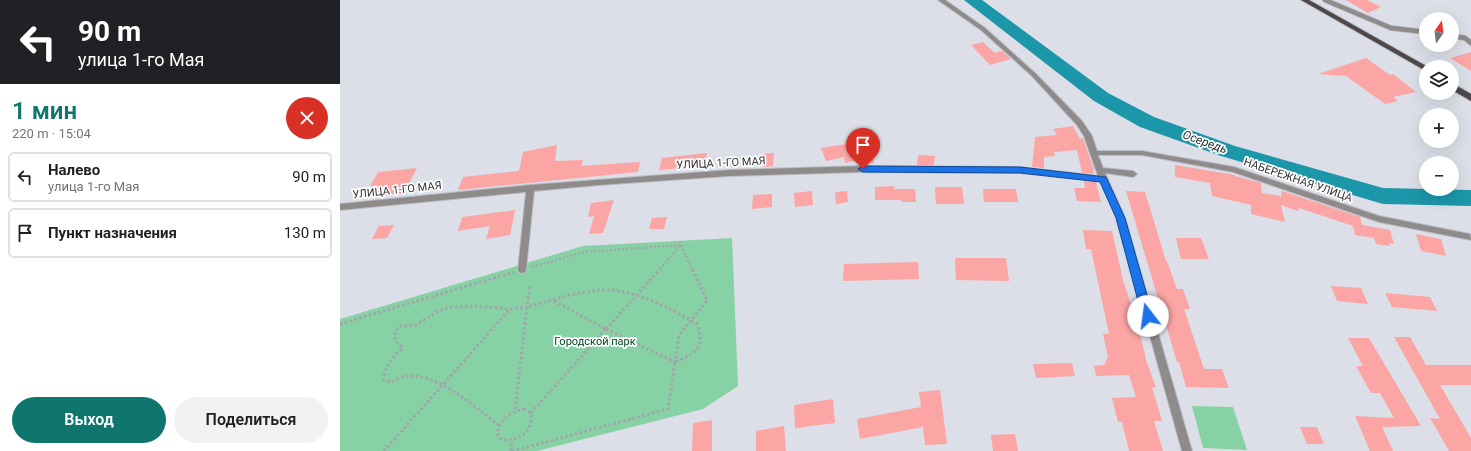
<!DOCTYPE html>
<html lang="ru">
<head>
<meta charset="utf-8">
<style>
  body { margin:0; font-family:Roboto,sans-serif; background:#f2f2f2; color:#202124; height:100vh; display:flex; flex-direction:column; font-size:15px; white-space:nowrap }
  * { box-sizing:border-box; margin:0 }
  p { font-size:13px; color:#757577 }
  .icon { flex:none; width:22px; height:22px; fill:none; stroke:currentColor; stroke-width:2; stroke-linecap:round; stroke-linejoin:round }
  .map { position:relative; flex:1; overflow:hidden }
  .panel { display:flex; flex-direction:column; background:#fff; width:340px }
  .panel>* { flex:none }
  .top-card { background:#202124; color:#fff; overflow:hidden }
  .needle { width:26px; rotate:14deg }
  .fabs { position:absolute; left:1079px; top:12px; display:grid; gap:8px }
  .fabs a { display:grid; place-items:center; width:40px; height:40px; border-radius:50%; background:#fff; box-shadow:0 4px 16px #0002; font-size:20px }
  .pin { position:absolute; display:grid; place-items:center; width:34px; height:34px; color:#fff; margin:-41px -17px; border-radius:50% 50% 50% 0; rotate:-45deg; box-shadow:0 0 4px #0007 }
  .pin .icon { rotate:45deg }
  .me { position:absolute; width:44px; margin:-22px; rotate:345deg; stroke-linejoin:round; filter:drop-shadow(0 0 3px #0008) }
  .turn { display:flex; align-items:center; gap:14px; height:84px; padding:0 12px; font-size:18px }
  .turn .icon { width:52px; height:52px; stroke-width:2.5 }
  .turn b { display:block; font-size:28px; line-height:34px }
  .round { display:grid; place-items:center; flex:none; width:42px; height:42px; border-radius:21px; background:#f2f2f2 }
  .headline { display:flex; align-items:center; justify-content:space-between; height:68px; padding:0 12px }
  h1 { font-size:24px; font-weight:600; line-height:30px; color:#0f766e }
  .button { display:flex; gap:8px; margin-top:auto; padding:8px 12px }
  .button a { flex:1; height:46px; border-radius:24px; background:#0f766e; color:#fff; font-size:16px; font-weight:600; line-height:46px; text-align:center }
  .button a+a { background:#f2f2f2; color:#202124 }
  ul { padding:0; list-style:none }
  li { display:flex; align-items:center; gap:12px; height:50px; margin:0 8px 6px; padding:0 4px; border:2px solid #e0e0e0; border-radius:6px }
  li div { flex:1 }
  li b { display:block; font-size:15px }
  li em { font-style:normal }
  main { display:flex; flex:1; min-height:0 }
  .map>svg:first-child { display:block }
  .green { fill:#87d2a4 }
  .lines { fill:none; stroke-linecap:round; stroke-linejoin:round }
  .river { fill:#1c96a9; fill-rule:evenodd }
  .building { fill:#fba5a4 }
  .service-casing { stroke:#babdc5; stroke-width:6 }
  .minor-casing { stroke:#babdc5; stroke-width:2 }
  .primary-casing { stroke:#babdc5; stroke-width:2 }
  .path-far1 { stroke:#a2a4ac; stroke-width:2.5; stroke-dasharray:2 2; stroke-linecap:butt }
  .path { stroke:#a2a4ac; stroke-width:3; stroke-dasharray:2.5 2.5; stroke-linecap:butt }
  .service { stroke:#908b8b; stroke-width:4.5 }
  .minor { fill:#908b8b; fill-rule:evenodd }
  .primary { fill:#4f4748; fill-rule:evenodd }
  .route { fill:#1a73e8; stroke:#114b97 }
  .labels { text-anchor:middle; dominant-baseline:central; stroke-width:3.5; stroke-linejoin:round; paint-order:stroke }
  .street-label { font-size:11px; fill:#333438; stroke:#fff }
  .park-label { font-size:11px; fill:#044326; stroke:#fff }
  .water-label { font-size:12px; font-style:italic; fill:#1b2f33; stroke:#fff }
</style>
</head>
<body>
<main>
<section class="panel">
<div class="top-card">
<div class="turn"><svg class="icon" aria-label="left" viewBox="0 0 24 24"><path d="M17 20v-9H6M10 6l-5 5 5 5"/></svg><div><b>90 m</b>улица 1-го Мая</div></div>
</div>
<div class="headline"><div><h1>1 мин</h1><p>220 m · 15:04</p></div><a class="round" style="background:#d93025;color:#fff"><svg class="icon" aria-label="close" viewBox="0 0 24 24"><path d="M6 6l12 12M18 6L6 18"/></svg></a></div>
<ul>
<li><svg class="icon" aria-label="left" viewBox="0 0 24 24"><path d="M17 20v-9H6M10 6l-5 5 5 5"/></svg><div><b>Налево</b><p>улица 1-го Мая</p></div><em>90 m</em></li>
<li><svg class="icon" aria-label="arrive" viewBox="0 0 24 24"><path d="M6 21V4h12l-3 4 3 4H6"/></svg><div><b>Пункт назначения</b></div><em>130 m</em></li>
</ul>
<div class="button"><a>Выход</a><a>Поделиться</a></div>
</section>
<div class="map">
<svg width="1131" height="451" viewBox="0 0 1131 451">
  <rect width="100%" height="100%" fill="#dcdfe8"/>
  <path class="green" d="M392,238L398,386L363,409L197,451H0V319L243,246Z
    M852,406L893,407L907,450L863,448Z"/>
  <g class="lines">
    <path class="river" d="M624,0H642L768,93L814,117L895,146L1043,188L1131,190V206L1043,204L881,156L800,127L754,101Z"/>
  </g>
  <path class="building" d="M1006,0H1027L1041,7L1028,13Z
    M643,42L655,53L662,51L671,59L650,65L631,45Z
    M1131,52V71L1110,58Z
    M1026,58L1050,75L1053,74L1076,92L1053,97L1058,101L1045,104L1006,76L978,74Z
    M733,126L740,139L743,138L754,170H753L754,174L742,173L737,150L714,152L715,156L704,157V168L692,167L695,137L717,135L713,129Z
    M519,142L520,147L531,146L534,163L524,164V159L505,163L504,157L486,161L481,148Z
    M217,145L215,161L243,160L241,166L300,162L298,172L118,190L123,177L179,171L183,152Z
    M367,153L365,166L319,170L322,158Z
    M434,153L433,166L423,167V154Z
    M578,155L595,156L594,165H577Z
    M835,165L895,175V176L921,183L922,193L940,196V199L942,191L1020,217L1022,225L1050,230L1054,244L1049,243L1050,246L1036,244L1034,238L1015,235L1013,226L959,208L958,211L941,205L945,222L911,214V205L872,196L870,183L835,177Z
    M77,168L64,193L31,196L37,185L30,186L38,172Z
    M744,181L756,182L761,202L737,201L734,188H745Z
    M554,186V189H575L576,202H561V200H535V187Z
    M595,187H622L624,204H596Z
    M643,189H676L678,202H644Z
    M472,191L473,205L455,207L454,193Z
    M507,191L508,202L496,204L495,192Z
    M786,191L805,192L826,261H827L837,289H843L850,309H844L864,369H882L889,388L846,387L839,362H837Z
    M432,194V207L412,209L413,195Z
    M274,200L263,233L249,234L254,216L248,217L251,203Z
    M175,210L170,235L146,239L150,226L118,231L122,217Z
    M327,217L324,229H309L312,218Z
    M54,225L47,238L32,239L39,226Z
    M743,230L772,231L783,280L798,326L807,363L816,387H812L822,421H814L823,451H789L782,422H778L772,398L796,397L789,375L756,376L754,366L764,365L768,357L763,334H769L751,249H746Z
    M1076,234L1101,239L1106,256L1081,251Z
    M836,238H861L869,259H841Z
    M615,258H666L669,281L616,280Z
    M578,262L579,279L503,281L504,264Z
    M991,286L1021,288L1028,304L997,301Z
    M1045,293L1090,297L1097,311L1052,307Z
    M1054,337H1070L1086,365H1131V385H1100L1131,438V451H1109L1090,418L1100,419Z
    M1008,338H1029L1081,426L1042,427L1053,451H1030L1015,416L1054,418L1040,393H1031L1016,366H1023Z
    M732,363L735,376L696,378L693,364Z
    M600,390L607,444L585,445L583,427L520,439L517,419L581,407L579,392Z
    M493,399L495,423L455,428L454,405Z
    M372,420V451H352L353,423Z
    M444,426L446,451H416V431Z
    M960,427H977L984,444H967Z
    M675,434L678,451H653L651,435Z"/>
  <g class="lines">
    <g class="service-casing">
      <path id="service" d="M985,0L1051,28L1086,32
        M1112,36L1125,38L1131,43"/>
    </g>
    <g class="minor-casing">
      <path id="minor" d="M598,0H605L645,28L696,74L742,121L752,136L757,151H802L894,167L1039,216L1130,234L1131,240L1039,222L893,172L802,155H758L763,168L793,171L797,174L793,177L765,173L785,218L852,451H842L777,218L760,181L680,173L523,172L389,176L259,185L194,191L186,270L185,272L182,273L179,272L178,270L186,192L0,210V204L190,185L389,170L523,166L680,167L758,176L744,136L737,125L692,76L641,30Z"/>
    </g>
    <g class="primary-casing">
      <path id="primary" d="M961,0H969L1088,67H1086V71Z
        M1112,83L1131,94V101L1112,90Z"/>
    </g>
    <path class="path-far1" d="M192,267L243,252L341,245
      M320,269L341,245L352,269"/>
    <path class="path" d="M214,301L266,329
      M0,324L174,272
      M266,329L335,362L339,335L367,301L352,268
      M266,329L321,268
      M184,409L191,413C193,432 180,441 162,440L157,434C161,419 169,412 184,409Z
      M191,413L266,329
      M159,425C134,407 84,359 52,382L44,380C44,366 53,358 62,348L61,345L56,342C53,335 55,331 60,326L76,325L100,310L112,307L137,306L170,309
      M44,451L170,309L187,307L190,284
      M171,451L172,441
      M172,451L328,409L335,362C356,354 365,347 357,324C329,308 293,288 259,290C235,292 210,301 187,307L175,410"/>
    <use href="#service" class="service"/>
    <use href="#minor" class="minor"/>
    <use href="#primary" class="primary"/>
  </g>
  <path class="route" d="M523,166L680,167L766,177L785,218L813,316L811,320L808,321L802,316L776,218L760,182L680,173L523,172L518,169Z"/>
  <g class="labels">
    <g class="street-label">
      <text transform="translate(381 163) rotate(-3)">УЛИЦА 1-ГО МАЯ</text>
      <text transform="translate(958 180) rotate(19)">НАБЕРЕЖНАЯ УЛИЦА</text>
      <text transform="translate(57 190) rotate(-6)">УЛИЦА 1-ГО МАЯ</text>
    </g>
    <g class="park-label">
      <text x="255" y="341">Городской парк</text>
    </g>
    <g class="water-label">
      <text transform="translate(865 142) rotate(20)">Осередь</text>
    </g>
  </g>
</svg>
<div class="fabs">
<a><svg class="needle" viewBox="-14 -14 28 28"><path d="M0-13l5 13h-10z" fill="#e53935"/><path d="M0 13l5-13h-10z" fill="#757577"/></svg></a>
<a><svg class="icon" aria-label="layers" viewBox="0 0 24 24"><path d="M12 4l9 5-9 5-9-5zM3 14l9 5 9-5"/></svg></a>
<a>+</a>
<a>−</a>
</div>
<div class="pin" style="left:523px;top:169px;background:#d93025"><svg class="icon" aria-label="arrive" viewBox="0 0 24 24"><path d="M6 21V4h12l-3 4 3 4H6"/></svg></div>
<svg class="me" style="left:808px;top:316px" viewBox="-20 -20 40 40"><circle r="19" fill="#fff"/><path d="M0-13L10 11 0 6-10 11z" fill="#1a73e8"/></svg>
</div>
</main>
</body>
</html>
